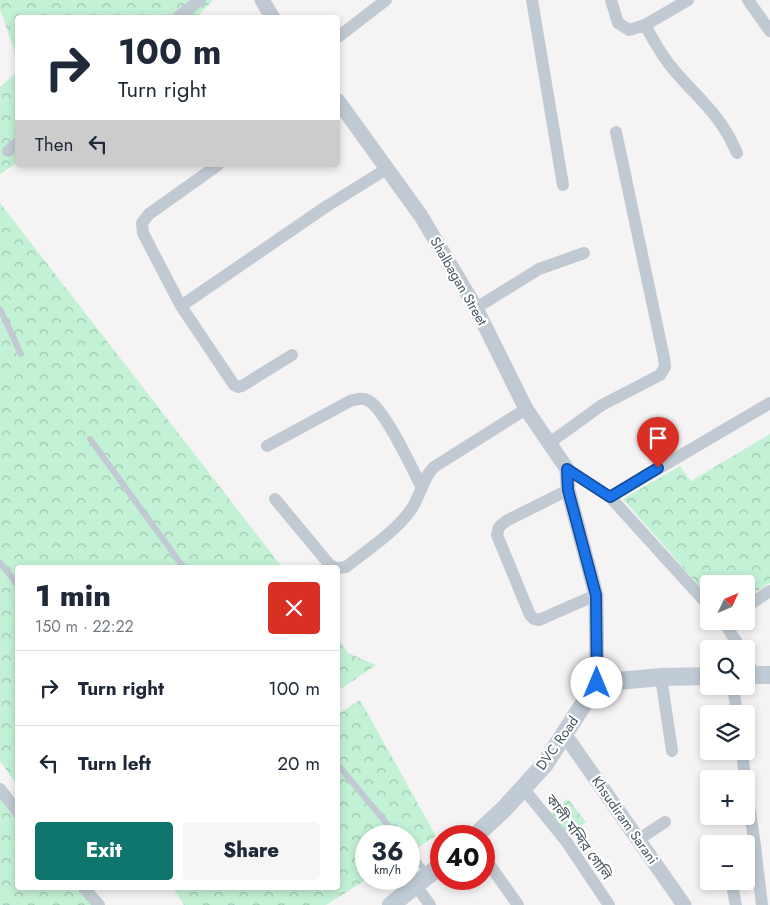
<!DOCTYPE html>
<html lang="en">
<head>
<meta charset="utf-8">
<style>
  body { margin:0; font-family:Jost,"Noto Sans Bengali",sans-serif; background:#f6f6f7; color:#1f2937; height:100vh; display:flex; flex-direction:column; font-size:19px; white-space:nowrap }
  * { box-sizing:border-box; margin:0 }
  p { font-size:16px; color:#747a83 }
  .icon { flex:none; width:28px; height:28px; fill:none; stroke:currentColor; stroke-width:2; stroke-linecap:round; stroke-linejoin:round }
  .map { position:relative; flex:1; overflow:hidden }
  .drawer { position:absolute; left:15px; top:565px; width:325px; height:325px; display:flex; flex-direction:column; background:#fff; border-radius:5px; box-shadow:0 2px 8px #0003 }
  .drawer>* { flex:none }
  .banner { position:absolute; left:15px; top:15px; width:325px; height:152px; border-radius:5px; box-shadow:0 2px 8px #0003; background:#fff; color:#1f2937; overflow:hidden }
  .needle { width:32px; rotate:46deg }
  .tools { position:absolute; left:700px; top:575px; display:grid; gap:10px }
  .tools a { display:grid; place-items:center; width:55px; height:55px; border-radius:5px; background:#fff; box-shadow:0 2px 8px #0003; font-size:25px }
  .speed { position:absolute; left:355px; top:825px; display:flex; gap:10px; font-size:25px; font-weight:700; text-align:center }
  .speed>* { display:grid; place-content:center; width:65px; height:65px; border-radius:50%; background:#fff; box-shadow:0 2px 8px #0003; line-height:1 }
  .speed small { font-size:12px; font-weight:400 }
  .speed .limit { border:8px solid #d22; background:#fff; color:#111 }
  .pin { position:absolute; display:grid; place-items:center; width:42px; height:42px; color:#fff; margin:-51px -21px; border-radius:50% 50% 50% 0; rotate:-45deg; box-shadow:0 0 5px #0007 }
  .pin .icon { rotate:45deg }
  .me { position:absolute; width:55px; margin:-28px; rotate:0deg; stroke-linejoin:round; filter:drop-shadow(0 0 4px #0008) }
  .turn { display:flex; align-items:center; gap:18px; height:105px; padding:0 20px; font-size:22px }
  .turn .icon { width:65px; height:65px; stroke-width:2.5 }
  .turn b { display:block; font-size:35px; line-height:42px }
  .then { display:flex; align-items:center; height:48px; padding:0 20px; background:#0003; gap:10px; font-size:19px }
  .round { display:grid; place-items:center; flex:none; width:52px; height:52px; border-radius:5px; background:#f6f6f7 }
  .overview { display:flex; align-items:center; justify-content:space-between; height:85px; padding:0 20px }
  h1 { font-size:30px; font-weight:800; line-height:38px }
  .cta { display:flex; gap:10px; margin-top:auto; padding:10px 20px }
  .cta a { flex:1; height:58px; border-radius:5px; background:#0f766e; color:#fff; font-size:20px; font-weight:800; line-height:58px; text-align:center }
  .cta a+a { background:#f6f6f7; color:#1f2937 }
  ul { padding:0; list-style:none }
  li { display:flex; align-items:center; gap:15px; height:75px; padding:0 20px; border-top:1px solid #e0e1e3 }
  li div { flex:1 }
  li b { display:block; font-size:19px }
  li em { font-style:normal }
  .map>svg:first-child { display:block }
  .park { fill:url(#park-crowns) }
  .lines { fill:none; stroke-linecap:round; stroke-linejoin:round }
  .service { stroke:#c1cad2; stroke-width:6 }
  .minor { stroke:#c1cad2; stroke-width:12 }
  .tertiary { stroke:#c1cad2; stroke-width:15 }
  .secondary { stroke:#c1cbd6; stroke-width:18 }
  .route-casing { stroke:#114b97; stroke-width:12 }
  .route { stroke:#1a73e8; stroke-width:9 }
  .labels { text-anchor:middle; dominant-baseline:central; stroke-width:4.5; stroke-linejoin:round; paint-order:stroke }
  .street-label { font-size:14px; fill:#4a5661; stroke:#fff }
</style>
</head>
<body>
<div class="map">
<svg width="770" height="905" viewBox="0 0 770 905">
  <defs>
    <pattern id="park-crowns" width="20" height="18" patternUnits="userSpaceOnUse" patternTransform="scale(1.25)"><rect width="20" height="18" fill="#c3f1d5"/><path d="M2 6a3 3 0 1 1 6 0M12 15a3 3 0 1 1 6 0" fill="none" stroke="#a0c6b0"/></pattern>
  </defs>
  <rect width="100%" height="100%" fill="#f5f3f3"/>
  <path class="park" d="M0,0H213L197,17L18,18L17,58L0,9Z
    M17,72V163L0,174V87Z
    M0,203L282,567L18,568L17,785L0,761Z
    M770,434V583L746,598V584H709V597L623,499L680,466L691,481Z
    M338,639L348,653L376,665L338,691Z
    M360,700L436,836L409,853V836H366L367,879L326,905H184L173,888H338V714Z
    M0,796L17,818L18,888H79L94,905H0Z
    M568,799L586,822L563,838L546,815Z"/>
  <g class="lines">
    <path class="service" d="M0,309L21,354
      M90,439L184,568
      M0,563L18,585
      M338,765L397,836
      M409,851L429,875"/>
    <path class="minor" d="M532,0L563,185
      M611,0L618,23L629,30L645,25L688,0
      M748,0L770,31
      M177,18L200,0
      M645,25C652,38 660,52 669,64C696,98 719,111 737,153
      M338,37L386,0
      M8,151L18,143
      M218,165L149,214L142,223L143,233L181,306L234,385L238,387L242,386L292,355
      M181,306L327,206L388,168
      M476,308L539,269L584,253
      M548,444L602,405L660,375L665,367L664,358L616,132
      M267,446L350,401C357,399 363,397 369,401C385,410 412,468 421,486
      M567,469L610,497L709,606
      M568,490L506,521L499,527L497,535L530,615L534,619L539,620L596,595
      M610,497L770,403
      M275,499L329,564L335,568
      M338,568L346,567C367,550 394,533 410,511C421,497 421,480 434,467L526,409
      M746,607L770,591
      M723,621L741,649
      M746,659L755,675
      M661,677L672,751
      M733,686L737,714
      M742,751L745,779
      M746,785L755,846H746
      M523,788L566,841L609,905
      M0,789L18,812
      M639,839L665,822
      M755,846L762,905
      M484,857L518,905
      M731,881L736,905
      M417,887L430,905
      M84,888L99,905"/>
    <path class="tertiary" d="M262,0L273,18
      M338,101L421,216L476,308L526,409L567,469L568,490L596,595L597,683
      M565,735L684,905"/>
    <path class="secondary" d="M746,675H770
      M475,836L505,808L545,764L597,683L661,677L709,676
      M391,905L441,865"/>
  </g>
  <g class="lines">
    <g class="route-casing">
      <path id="route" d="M597,683L596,595L568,490L567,469L610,497L658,468"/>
    </g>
    <use href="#route" class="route"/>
  </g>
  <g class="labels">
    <g class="street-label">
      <text transform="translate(459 281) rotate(60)">Shalbagan Street</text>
      <text transform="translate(557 743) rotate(-55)">DVC Road</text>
      <text transform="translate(625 820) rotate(55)">Khsudiram Sarani</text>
      <text transform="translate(579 837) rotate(54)">কালী মন্দির গোলি</text>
    </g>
  </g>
</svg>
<div class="tools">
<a><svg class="needle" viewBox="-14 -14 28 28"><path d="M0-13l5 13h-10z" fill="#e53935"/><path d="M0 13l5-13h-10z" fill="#747a83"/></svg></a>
<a><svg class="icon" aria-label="search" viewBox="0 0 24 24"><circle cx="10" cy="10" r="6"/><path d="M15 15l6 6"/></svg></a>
<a><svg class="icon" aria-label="layers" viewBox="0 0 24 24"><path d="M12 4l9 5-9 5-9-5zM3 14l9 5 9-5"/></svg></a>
<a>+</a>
<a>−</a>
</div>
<div class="speed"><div>36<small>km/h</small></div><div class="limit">40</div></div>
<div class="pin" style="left:658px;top:468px;background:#d93025"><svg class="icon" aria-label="arrive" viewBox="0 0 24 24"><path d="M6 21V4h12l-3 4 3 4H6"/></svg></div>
<svg class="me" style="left:597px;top:683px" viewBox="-20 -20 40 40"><circle r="19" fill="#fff"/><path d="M0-13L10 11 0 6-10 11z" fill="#1a73e8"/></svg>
<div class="banner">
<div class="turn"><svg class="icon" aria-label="right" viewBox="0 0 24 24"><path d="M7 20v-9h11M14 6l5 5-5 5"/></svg><div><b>100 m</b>Turn right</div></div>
<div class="then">Then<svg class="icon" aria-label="left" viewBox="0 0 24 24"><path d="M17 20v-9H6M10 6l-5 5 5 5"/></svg></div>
</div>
<section class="drawer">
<div class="overview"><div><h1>1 min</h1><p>150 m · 22:22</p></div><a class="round" style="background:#d93025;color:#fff"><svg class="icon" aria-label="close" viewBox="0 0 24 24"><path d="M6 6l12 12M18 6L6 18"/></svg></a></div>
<ul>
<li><svg class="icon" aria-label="right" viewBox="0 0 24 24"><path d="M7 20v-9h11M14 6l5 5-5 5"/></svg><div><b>Turn right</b></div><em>100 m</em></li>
<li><svg class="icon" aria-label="left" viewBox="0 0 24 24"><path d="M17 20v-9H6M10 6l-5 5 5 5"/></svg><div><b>Turn left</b></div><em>20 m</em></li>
</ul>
<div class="cta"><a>Exit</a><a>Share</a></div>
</section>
</div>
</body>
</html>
